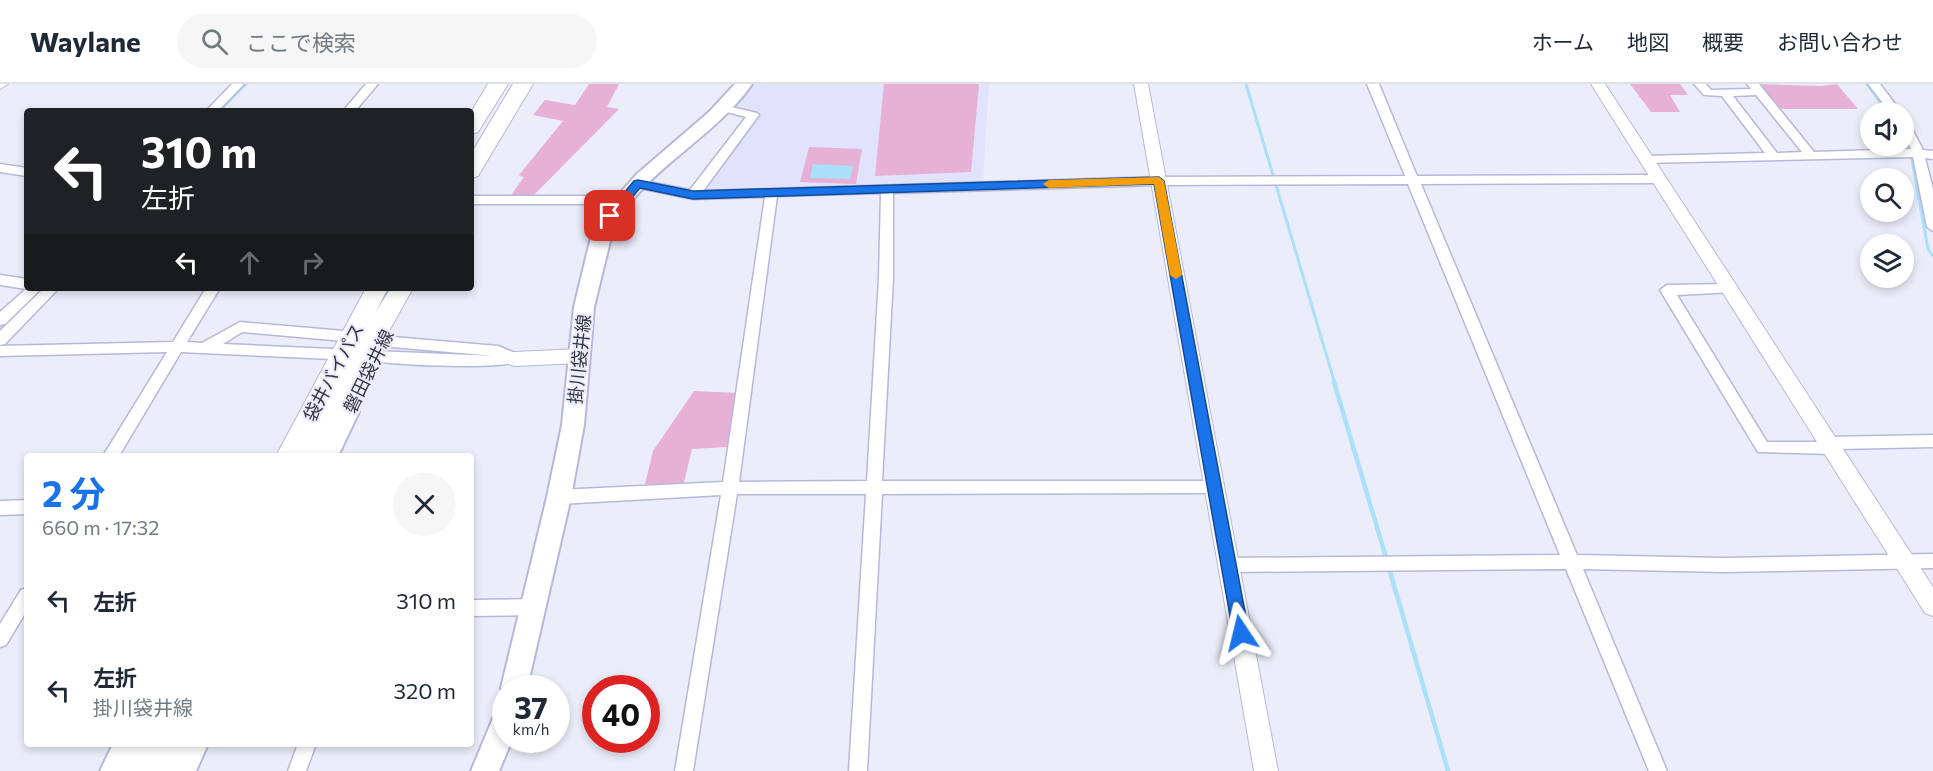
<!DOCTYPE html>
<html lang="ja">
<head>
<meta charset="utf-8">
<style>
  body { margin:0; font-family:Commissioner,"Noto Sans JP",sans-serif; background:#f6f6f7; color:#1f2937; height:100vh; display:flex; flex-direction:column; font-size:22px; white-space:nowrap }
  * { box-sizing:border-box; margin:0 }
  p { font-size:20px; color:#747a83 }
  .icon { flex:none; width:33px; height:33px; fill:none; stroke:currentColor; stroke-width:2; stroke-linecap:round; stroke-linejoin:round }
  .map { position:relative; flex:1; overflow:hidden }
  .details { position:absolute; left:24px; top:369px; width:450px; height:294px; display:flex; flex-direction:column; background:#fff; border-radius:6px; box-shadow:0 3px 9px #0003 }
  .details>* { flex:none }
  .hud { position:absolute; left:24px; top:24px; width:450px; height:183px; border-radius:6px; box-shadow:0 3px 9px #0003; background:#202124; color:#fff; overflow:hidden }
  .fabs { position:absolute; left:1860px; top:18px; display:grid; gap:12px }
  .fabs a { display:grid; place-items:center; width:54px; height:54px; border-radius:50%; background:#fff; box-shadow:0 3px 9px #0003; font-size:30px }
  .speed { position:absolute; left:492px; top:591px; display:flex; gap:12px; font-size:30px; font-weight:700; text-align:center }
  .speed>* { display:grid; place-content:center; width:78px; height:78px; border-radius:50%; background:#fff; box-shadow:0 3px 9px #0003; line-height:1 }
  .speed small { font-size:15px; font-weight:400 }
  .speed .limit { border:9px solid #d22; background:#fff; color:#111 }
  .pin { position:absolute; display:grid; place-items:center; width:51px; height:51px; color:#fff; margin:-26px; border-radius:12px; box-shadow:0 3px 9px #0006 }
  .me { position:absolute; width:66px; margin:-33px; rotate:350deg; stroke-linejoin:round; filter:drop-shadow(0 0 4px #0008) }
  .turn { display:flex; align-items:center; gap:21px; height:126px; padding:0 18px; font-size:27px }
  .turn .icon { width:78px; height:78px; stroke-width:2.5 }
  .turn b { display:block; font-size:42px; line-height:51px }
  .lanes { display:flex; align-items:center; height:57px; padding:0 18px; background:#0003; justify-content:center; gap:30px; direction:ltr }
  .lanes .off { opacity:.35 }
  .round { display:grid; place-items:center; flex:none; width:63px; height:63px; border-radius:32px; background:#f6f6f7 }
  .overview { display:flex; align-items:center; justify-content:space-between; height:102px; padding:0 18px }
  h1 { font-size:36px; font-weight:700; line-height:45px; color:#1a73e8 }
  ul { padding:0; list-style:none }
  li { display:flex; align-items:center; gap:18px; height:90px; padding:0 18px }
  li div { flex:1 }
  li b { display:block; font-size:22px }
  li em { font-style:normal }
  header { display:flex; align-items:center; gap:36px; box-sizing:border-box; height:84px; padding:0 30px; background:#fff; border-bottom:2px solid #e0e1e3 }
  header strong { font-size:28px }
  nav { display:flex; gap:33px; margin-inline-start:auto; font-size:21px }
  .search { width:420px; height:54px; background:#f6f6f7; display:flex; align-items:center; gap:15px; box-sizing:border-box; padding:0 21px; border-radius:33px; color:#747a83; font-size:22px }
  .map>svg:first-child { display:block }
  .built { fill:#e1e2fb }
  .green { fill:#e7b0d6 }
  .water { fill:#aae0fa }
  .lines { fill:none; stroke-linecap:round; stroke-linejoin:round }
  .stream-far1 { stroke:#aae0fa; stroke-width:3 }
  .stream { stroke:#aae0fa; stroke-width:4.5 }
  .minor-casing { stroke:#b7b8d9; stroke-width:3 }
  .tertiary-casing { stroke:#b7b8d9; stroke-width:2 }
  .secondary-casing { stroke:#b7b8d9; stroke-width:4 }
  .trunk-casing { stroke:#b7b8d9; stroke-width:2 }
  .minor { fill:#fff; fill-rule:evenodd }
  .tertiary { fill:#fff; fill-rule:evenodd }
  .secondary { fill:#fff; fill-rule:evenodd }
  .trunk { fill:#fff; fill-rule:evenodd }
  .route { fill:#1a73e8; stroke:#114b97; stroke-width:1.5 }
  .slow { fill:#f59e0b }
  .labels { text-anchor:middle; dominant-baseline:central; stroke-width:4.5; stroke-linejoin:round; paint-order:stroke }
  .street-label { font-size:18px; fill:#343441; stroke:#ecedfb }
</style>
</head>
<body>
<header>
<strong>Waylane</strong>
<div class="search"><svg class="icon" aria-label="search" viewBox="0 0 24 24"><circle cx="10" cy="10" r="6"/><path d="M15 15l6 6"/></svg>ここで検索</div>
<nav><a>ホーム</a><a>地図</a><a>概要</a><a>お問い合わせ</a></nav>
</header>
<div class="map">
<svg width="1933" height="687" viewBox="0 0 1933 687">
  <rect width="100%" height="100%" fill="#ecedfb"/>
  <path class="built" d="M744,0H989L983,97L696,110L752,31L732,23Z"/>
  <path class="green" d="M589,0H619L607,23L619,25L532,113L509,114L524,93L519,91L563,37L533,31L545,16L575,21Z
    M884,0H979L971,88L875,92Z
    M1630,0H1680L1688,11H1670L1680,28H1651Z
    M1753,0L1820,2L1837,0L1858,25H1785L1770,22Z
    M809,63L862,65L856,100L800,98Z
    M694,307L739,309L727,363L692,365L683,402L645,400L653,367Z"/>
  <path class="water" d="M813,80L853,82L850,95L810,94Z"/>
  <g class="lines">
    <path class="stream-far1" d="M1246,0L1335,300
      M1867,0L1887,28
      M219,27L246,0
      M1904,55L1912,76L1928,165L1933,172
      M0,245L9,236"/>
    <path class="stream" d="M1334,298L1387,477
      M1389,484L1448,687"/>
    <g class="minor-casing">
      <path id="minor" d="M232,0H244L218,27H206Z
        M366,0H378L355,27H343Z
        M1367,0H1379L1417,92L1658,91L1664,95L1658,99L1421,100L1577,471L1724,474L1933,470V484L1724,488L1583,485L1667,687H1649L1566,485L1229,488L1223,486L1221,481L1223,476L1229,474L1560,471L1408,100L1159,101L893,109V194L882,397H1214L1220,398L1222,403L1220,408L1214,409L882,410L867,687H849L866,410H737L693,687H675L721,411L559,420L553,418L551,413L553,408L559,406L723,398L765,113L693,115L634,103L632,100L634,97L638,96L690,106L746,33L719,26V22L723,21L757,29L759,31L703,107L1159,93L1405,92ZM881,109L879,194L867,397L739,398L777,112Z
        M1694,0H1706L1711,6L1751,5L1747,0H1759L1814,68L1911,65L1904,49V37H1908L1923,66L1933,67V75L1925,74L1933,105V147L1927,143L1913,73L1642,79L1640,76L1646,72L1765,69L1722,12L1704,11ZM1756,11L1802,68L1777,69L1733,12Z
        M1868,0H1880L1901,28H1890Z
        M0,80L27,84V92L0,88Z
        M471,112H623L629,116L623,120H471Z
        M0,191L27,195V204H42L5,240L0,241V228L26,205L0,201Z
        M1729,200L1734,202L1736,205L1734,208L1677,211L1767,358H1821L1828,353L1933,351V363L1838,365L1831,370L1758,368L1660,206L1667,201Z
        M44,204H59L5,260L0,261V247Z
        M206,204H220L187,258L202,259L240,238L344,247L351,252L344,257L242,248L223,260L332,265L339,270L332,275L181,268L119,372H103L167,268L0,272V262L173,258Z
        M381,252L498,262L520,271L522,275C514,287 387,281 369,276L367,272L374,267L494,272L381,262L374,257Z
        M27,416V430L0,431V417Z
        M27,504V526L6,561L0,563V540L21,506Z
        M534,515L540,518L542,523L540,528L534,531L471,532V516Z
        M298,660H316L306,687H288Z"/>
    </g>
    <g class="tertiary-casing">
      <path id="tertiary" d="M0,0H8L0,5Z
        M1134,0H1148L1278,687H1254Z
        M1591,0H1605L1933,503V532L1925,529Z
        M579,265L586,267L588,272L586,277L579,279L515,282L508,280L506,275L508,270L515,268Z"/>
    </g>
    <g class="secondary-casing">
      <path id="secondary" d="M735,0H752C714,55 644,85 613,145L594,223L584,341L571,413L527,604H506V613L501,604L547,413L562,341L574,223L593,145L603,128L637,90L709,28Z
        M348,319L356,322L359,328L338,372H316L340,322Z
        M506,623V656H512L499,687H471L496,627Z
        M113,660H142L129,687H100Z
        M180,660H208L196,687H168Z"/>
    </g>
    <g class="trunk-casing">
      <path id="trunk" d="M488,0H508L478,48L471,50V28Z
        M513,0H533L478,92L471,94V70Z
        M366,204H388L375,229L391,204H413L379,265L327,372H276Z
        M130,660H189L177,687H117Z"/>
    </g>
    <use href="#minor" class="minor"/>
    <use href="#tertiary" class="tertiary"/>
    <use href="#secondary" class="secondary"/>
    <use href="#trunk" class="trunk"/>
  </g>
  <path class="route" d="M1159,93L1164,97L1249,549L1247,554L1241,557L1236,554L1233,549L1154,100L693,115L640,104L614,135L610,136L604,132L634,97L638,96L693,107Z"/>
  <path class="slow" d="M1159,93L1164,97L1182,191L1176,195L1170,191L1154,100L1049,104L1043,100L1049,96Z"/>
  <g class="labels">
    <g class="street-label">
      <text transform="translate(579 275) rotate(-84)">掛川袋井線</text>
      <text transform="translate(368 287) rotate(-64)">磐田袋井線</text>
      <text transform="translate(333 288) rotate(-62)">袋井バイパス</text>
    </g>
  </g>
</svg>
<div class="fabs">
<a><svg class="icon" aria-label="sound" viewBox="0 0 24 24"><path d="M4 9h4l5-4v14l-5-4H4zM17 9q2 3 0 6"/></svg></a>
<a><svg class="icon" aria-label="search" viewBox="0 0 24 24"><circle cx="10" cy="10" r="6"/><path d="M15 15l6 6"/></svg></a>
<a><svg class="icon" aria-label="layers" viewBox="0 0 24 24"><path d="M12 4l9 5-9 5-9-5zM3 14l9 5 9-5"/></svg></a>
</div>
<div class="speed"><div>37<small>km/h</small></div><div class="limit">40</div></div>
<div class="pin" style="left:610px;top:132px;background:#d93025"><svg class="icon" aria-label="arrive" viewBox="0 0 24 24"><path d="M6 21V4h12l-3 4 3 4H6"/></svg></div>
<svg class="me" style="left:1241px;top:549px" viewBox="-20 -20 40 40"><path d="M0-17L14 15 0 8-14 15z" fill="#1a73e8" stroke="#fff" stroke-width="4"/></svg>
<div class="hud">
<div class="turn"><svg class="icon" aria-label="left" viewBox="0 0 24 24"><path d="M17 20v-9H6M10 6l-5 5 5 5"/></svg><div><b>310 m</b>左折</div></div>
<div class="lanes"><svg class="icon" aria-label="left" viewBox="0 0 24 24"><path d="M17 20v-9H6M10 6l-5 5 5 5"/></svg><svg class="icon off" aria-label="ahead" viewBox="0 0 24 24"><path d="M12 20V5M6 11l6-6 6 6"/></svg><svg class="icon off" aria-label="right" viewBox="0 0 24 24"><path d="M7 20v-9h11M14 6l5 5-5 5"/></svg></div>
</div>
<section class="details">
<div class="overview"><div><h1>2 分</h1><p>660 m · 17:32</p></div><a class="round"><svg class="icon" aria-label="close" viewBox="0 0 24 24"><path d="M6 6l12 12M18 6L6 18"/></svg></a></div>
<ul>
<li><svg class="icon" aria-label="left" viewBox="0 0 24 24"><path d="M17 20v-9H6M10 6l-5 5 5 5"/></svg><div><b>左折</b></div><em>310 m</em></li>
<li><svg class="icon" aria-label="left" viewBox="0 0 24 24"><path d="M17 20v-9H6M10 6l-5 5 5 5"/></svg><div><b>左折</b><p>掛川袋井線</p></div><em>320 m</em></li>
</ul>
</section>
</div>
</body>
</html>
